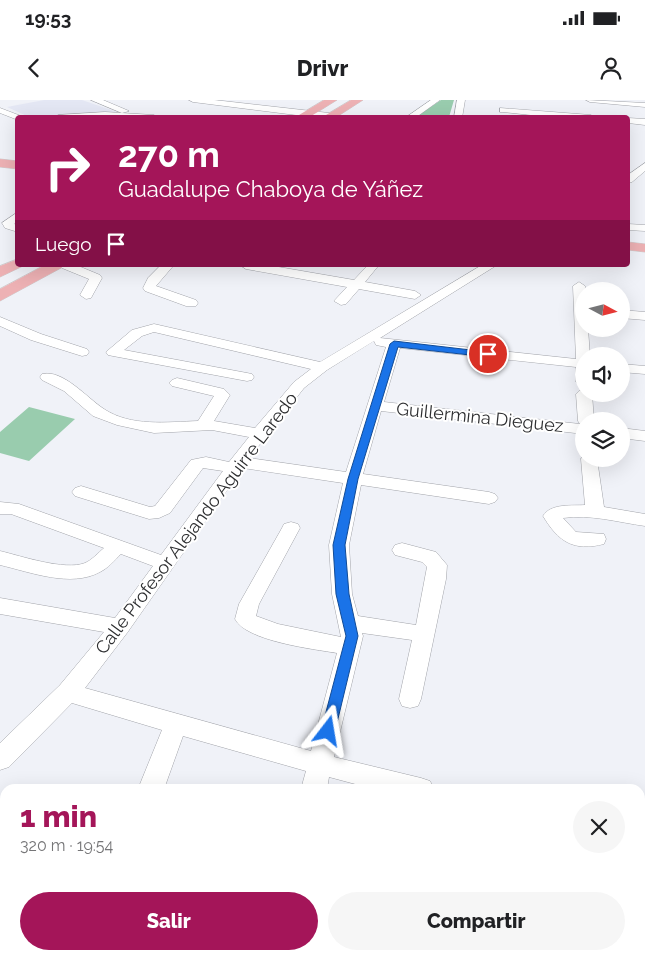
<!DOCTYPE html>
<html lang="es">
<head>
<meta charset="utf-8">
<style>
  body { margin:0; font-family:Raleway,sans-serif; background:#f6f6f6; color:#202124; height:100vh; display:flex; flex-direction:column; font-size:19px; white-space:nowrap }
  * { box-sizing:border-box; margin:0 }
  p { font-size:16px; color:#757577 }
  .icon { flex:none; width:28px; height:28px; fill:none; stroke:currentColor; stroke-width:2; stroke-linecap:round; stroke-linejoin:round }
  .map { position:relative; flex:1; overflow:hidden }
  .side { position:absolute; left:0px; top:684px; width:645px; height:176px; display:flex; flex-direction:column; background:#fff; border-radius:15px 15px 0 0; box-shadow:0 5px 20px #0002 }
  .side>* { flex:none }
  .banner { position:absolute; left:15px; top:15px; width:615px; height:152px; border-radius:5px; box-shadow:0 5px 20px #0002; background:#a41559; color:#fff; overflow:hidden }
  .needle { width:32px; rotate:97deg }
  .buttons { position:absolute; left:575px; top:182px; display:grid; gap:10px }
  .buttons a { display:grid; place-items:center; width:55px; height:55px; border-radius:50%; background:#fff; box-shadow:0 5px 20px #0002; font-size:25px }
  .pin { position:absolute; display:grid; place-items:center; width:42px; height:42px; color:#fff; margin:-21px; border:2px solid #fff; border-radius:50%; box-shadow:0 1px 5px #0007 }
  .me { position:absolute; width:55px; margin:-28px; rotate:14deg; stroke-linejoin:round; filter:drop-shadow(0 0 4px #0008) }
  .turn { display:flex; align-items:center; gap:18px; height:105px; padding:0 20px; font-size:22px }
  .turn .icon { width:65px; height:65px; stroke-width:2.5 }
  .turn b { display:block; font-size:35px; line-height:42px }
  .then { display:flex; align-items:center; height:48px; padding:0 20px; background:#0003; gap:10px; font-size:19px }
  .round { display:grid; place-items:center; flex:none; width:52px; height:52px; border-radius:26px; background:#f6f6f6 }
  .head { display:flex; align-items:center; justify-content:space-between; height:85px; padding:0 20px }
  h1 { font-size:30px; font-weight:800; line-height:38px; color:#a41559 }
  .cta { display:flex; gap:10px; margin-top:auto; padding:10px 20px }
  .cta a { flex:1; height:58px; border-radius:30px; background:#a41559; color:#fff; font-size:20px; font-weight:800; line-height:58px; text-align:center }
  .cta a+a { background:#f6f6f6; color:#202124 }
  .status { display:flex; justify-content:space-between; align-items:center; height:35px; padding:0 25px; background:#fff; direction:ltr }
  .status svg { height:14px; fill:currentColor }
  header { display:flex; justify-content:space-between; align-items:center; height:65px; padding:0 20px; background:#fff; font-size:22px; font-weight:800 }
  .map>svg:first-child { display:block }
  .built { fill:#e4e7f4 }
  .green { fill:#99ccae }
  .lines { fill:none; stroke-linecap:round; stroke-linejoin:round }
  .minor-casing { stroke:#a2a4aa; stroke-width:1 }
  .major-casing { stroke:#cdcdce; stroke-width:1 }
  .minor { fill:#fff; fill-rule:evenodd }
  .major { fill:#edb1b4; fill-rule:evenodd }
  .route { fill:#1a73e8; stroke:#114b97 }
  .labels { text-anchor:middle; dominant-baseline:central; stroke-width:4; stroke-linejoin:round; paint-order:stroke }
  .street-label { font-size:18px; fill:#2e2f31; stroke:#fff }
</style>
</head>
<body>
<div class="status"><b>19:53</b><svg viewBox="0 0 49 12"><path d="M0 12V9h3v3zM5 12V6h3v6zM10 12V3h3v9zM15 12V0h3v12zM26 1h20v11H26zM47 4h2v5h-2z"/></svg></div>
<header><svg class="icon" aria-label="back" viewBox="0 0 24 24"><path d="M15 5l-7 7 7 7"/></svg>Drivr<svg class="icon" aria-label="person" viewBox="0 0 24 24"><circle cx="12" cy="8" r="4"/><path d="M4 21q1-7 8-7t8 7"/></svg></header>
<div class="map">
<svg width="645" height="859" viewBox="0 0 645 859">
  <rect width="100%" height="100%" fill="#f0f2f8"/>
  <path class="built" d="M44,0H82L123,14L87,13L29,17L7,7Z"/>
  <path class="green" d="M441,0H454L449,17L414,18Z
    M29,307L75,319L29,361L0,353V332Z"/>
  <g class="lines">
    <g class="minor-casing">
      <path id="minor" d="M91,0H103L129,11L122,13Z
        M189,0H214L329,13L333,16L320,18L193,2Z
        M431,0H440L415,18H405Z
        M457,0H465L462,18H454Z
        M586,0L645,3V7L590,2Z
        M0,8L21,16L22,18H18V20L0,13Z
        M500,8L591,15L595,18H558L503,12H500Z
        M105,12L154,15L158,18H54L58,15Z
        M628,18L645,19V25L628,23Z
        M645,63V71L632,82L628,83V75Z
        M18,112V121L14,124L18,125V132L5,128L2,123Z
        M628,124L645,125V131L628,130Z
        M60,165H76L100,175L102,178L91,198L86,199L80,195L89,179L62,168Z
        M161,165H174L156,186L196,200L198,203L196,206H186L145,191L143,188L148,178Z
        M240,165H267L354,180L368,165H379L365,182L415,191L421,195L415,199L359,189L346,204L341,205L334,201L347,187L246,169Z
        M482,165H497L380,238L576,259L573,186L579,182L585,186L584,229H588L590,256H584V286L579,285L576,282V267L400,248L384,302L580,324L578,321L576,294L579,291L584,289V294H592L594,321H584V334L381,311L363,374L489,392L495,394L498,398L495,402L489,404L361,385L349,445L352,494L358,516L416,525L427,467L422,462L395,455L392,450L395,445L402,443L436,452L447,465L446,479L421,599L418,606L410,608L402,606L399,599L412,540L362,533L363,536L334,657L421,678L430,681L434,689H374L329,677L327,689H301L306,671L183,636L164,689H138L162,630L72,603L9,667L0,670V643L60,585L104,532L0,514V498L115,518L153,466L121,454C114,461 108,468 100,472C71,488 30,472 0,465V451C21,456 65,471 85,463C92,460 98,453 104,448L11,414H0V402L19,404L161,455L223,371L203,368L170,413L159,418L149,419L75,396L72,392L75,388L81,386L150,407L155,406L191,360L206,357L229,362L249,337L212,330L154,333L117,325L93,316L64,291L42,280L40,277L42,274C63,269 87,298 104,309C131,327 167,322 198,321L214,296L172,286L169,283L172,280L177,278L224,289L230,295L214,321L255,328L294,282L311,269L154,232L142,236L124,250L247,273L252,274L254,277L252,280L247,281L113,256L108,255L106,252L132,230L154,224L320,262ZM374,241L376,245L386,247L346,372L249,358L304,288L327,270ZM243,368L343,383L329,445L332,494L341,537L278,524L256,516L259,504L300,428L298,424L291,422L284,424L282,428L239,504L235,519C246,541 313,549 337,553L311,651L85,588L127,533Z
        M621,210L645,212V220L621,218Z
        M0,217L41,234L87,249L89,252L87,255L82,256L31,240L0,226Z
        M621,264L645,266V274L621,272Z
        M621,328L645,331V341L621,338Z
        M584,355V359H597L604,407L645,414V426C617,422 590,414 563,418L576,432L604,434L606,439L604,444C573,452 558,441 543,416C551,403 572,406 585,405L581,359Z
        M640,718L645,719V743L640,742Z
        M70,855H100L98,859H68Z
        M264,855H294L293,859H263Z
        M460,855H490V859H460Z"/>
    </g>
    <g class="major-casing">
      <path id="major" d="M324,0H337L308,18H294Z
        M351,0H363L335,18H321Z
        M0,59L18,61V69L0,67Z
        M628,142L645,144V152L628,150Z
        M18,159V165H24L23,166L0,177V166Z
        M45,165H64L61,168L0,201V189Z"/>
    </g>
    <use href="#minor" class="minor"/>
    <use href="#major" class="major"/>
  </g>
  <path class="route" d="M394,241L488,252L493,254L488,257L398,247L358,379L345,445L349,494L358,536L335,631L333,636L328,637L323,636L321,631L346,536L336,494L333,445L348,379L390,244Z"/>
  <g class="labels">
    <g class="street-label">
      <text transform="translate(480 317) rotate(6)">Guillermina Dieguez</text>
      <text transform="translate(196 423) rotate(-53)">Calle Profesor Alejando Aguirre Laredo</text>
    </g>
  </g>
</svg>
<div class="buttons">
<a><svg class="needle" viewBox="-14 -14 28 28"><path d="M0-13l5 13h-10z" fill="#e53935"/><path d="M0 13l5-13h-10z" fill="#757577"/></svg></a>
<a><svg class="icon" aria-label="sound" viewBox="0 0 24 24"><path d="M4 9h4l5-4v14l-5-4H4zM17 9q2 3 0 6"/></svg></a>
<a><svg class="icon" aria-label="layers" viewBox="0 0 24 24"><path d="M12 4l9 5-9 5-9-5zM3 14l9 5 9-5"/></svg></a>
</div>
<div class="pin" style="left:488px;top:254px;background:#d93025"><svg class="icon" aria-label="arrive" viewBox="0 0 24 24"><path d="M6 21V4h12l-3 4 3 4H6"/></svg></div>
<svg class="me" style="left:328px;top:631px" viewBox="-20 -20 40 40"><path d="M0-17L14 15 0 8-14 15z" fill="#1a73e8" stroke="#fff" stroke-width="4"/></svg>
<div class="banner">
<div class="turn"><svg class="icon" aria-label="right" viewBox="0 0 24 24"><path d="M7 20v-9h11M14 6l5 5-5 5"/></svg><div><b>270 m</b>Guadalupe Chaboya de Yáñez</div></div>
<div class="then">Luego<svg class="icon" aria-label="arrive" viewBox="0 0 24 24"><path d="M6 21V4h12l-3 4 3 4H6"/></svg></div>
</div>
<section class="side">
<div class="head"><div><h1>1 min</h1><p>320 m · 19:54</p></div><a class="round"><svg class="icon" aria-label="close" viewBox="0 0 24 24"><path d="M6 6l12 12M18 6L6 18"/></svg></a></div>
<div class="cta"><a>Salir</a><a>Compartir</a></div>
</section>
</div>
</body>
</html>
